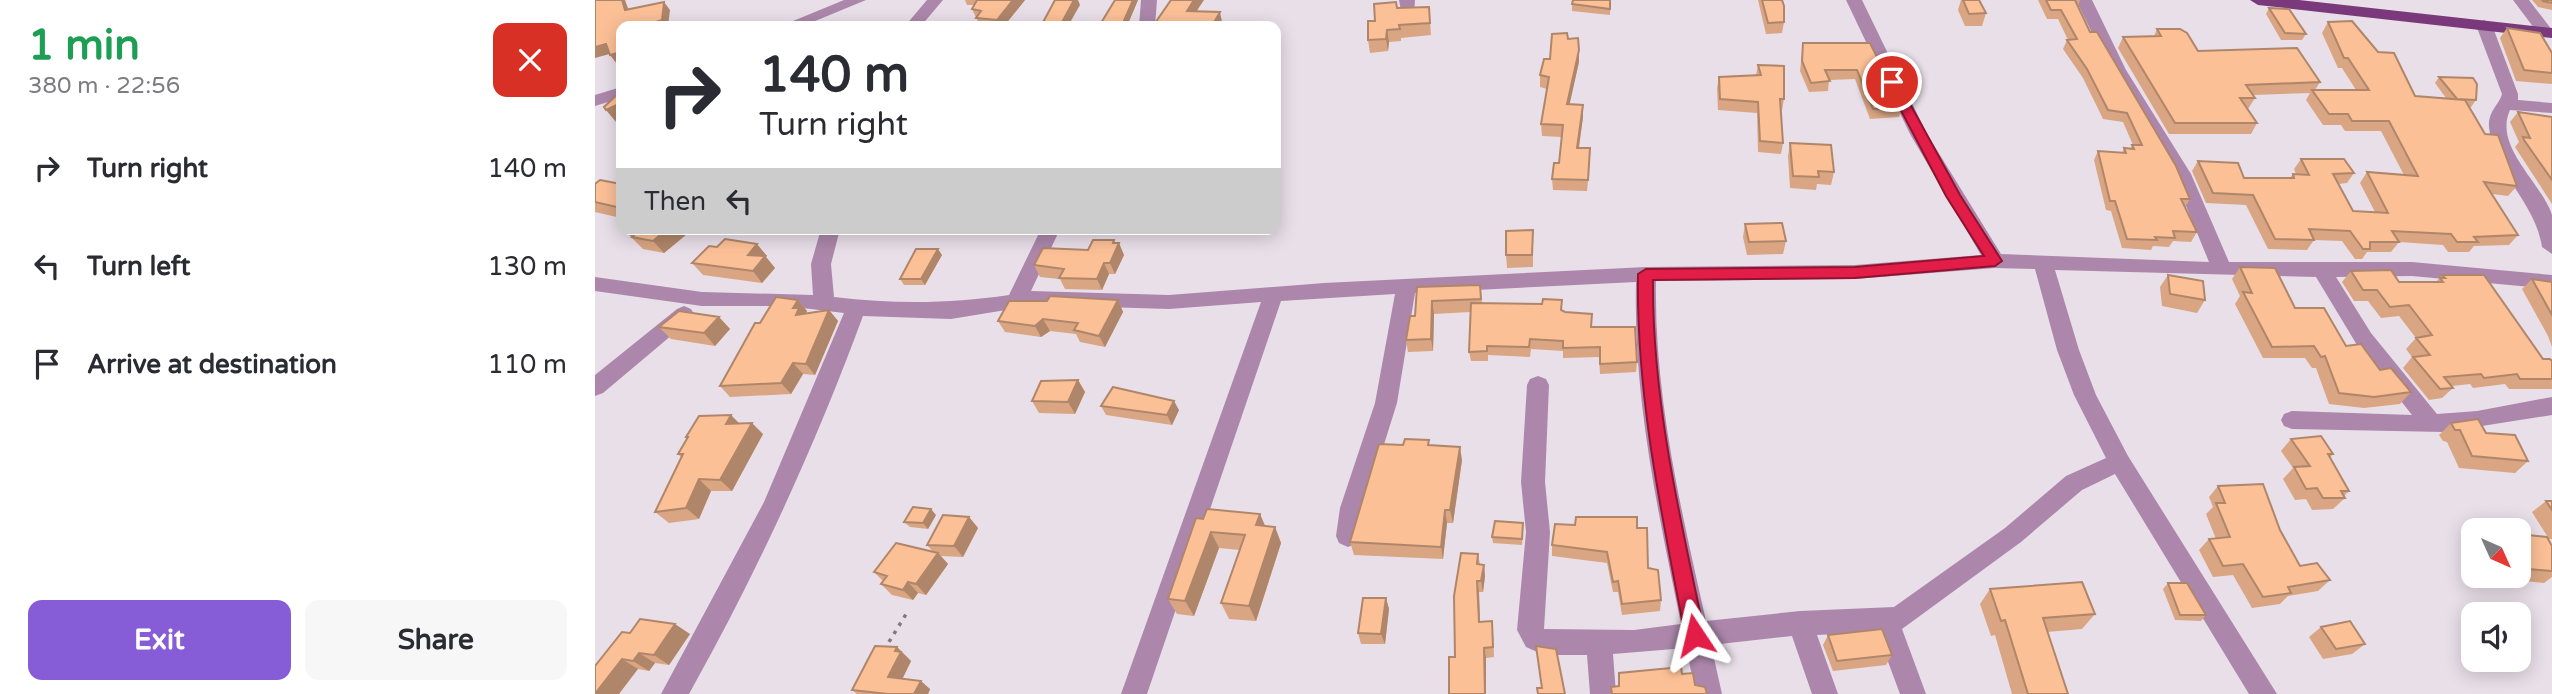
<!DOCTYPE html>
<html lang="en">
<head>
<meta charset="utf-8">
<style>
  body { margin:0; font-family:"Varela Round",sans-serif; background:#f7f7f7; color:#2b2b33; height:100vh; display:flex; flex-direction:column; font-size:26px; white-space:nowrap }
  * { box-sizing:border-box; margin:0 }
  p { font-size:23px; color:#7c7c81 }
  .icon { flex:none; width:38px; height:38px; fill:none; stroke:currentColor; stroke-width:2; stroke-linecap:round; stroke-linejoin:round }
  .map { position:relative; flex:1; overflow:hidden }
  .side { display:flex; flex-direction:column; background:#fff; width:595px }
  .side>* { flex:none }
  .guide { position:absolute; left:21px; top:21px; width:665px; height:214px; border-radius:14px; box-shadow:0 4px 18px #0003; background:#fff; color:#2b2b33; overflow:hidden }
  .needle { width:46px; rotate:135deg }
  .fabs { position:absolute; left:1866px; top:518px; display:grid; gap:14px }
  .fabs a { display:grid; place-items:center; width:70px; height:70px; border-radius:14px; background:#fff; box-shadow:0 4px 18px #0003; font-size:35px }
  .pin { position:absolute; display:grid; place-items:center; width:60px; height:60px; color:#fff; margin:-30px; border:4px solid #fff; border-radius:50%; box-shadow:0 2px 7px #0007 }
  .me { position:absolute; width:77px; margin:-38px; rotate:350deg; stroke-linejoin:round; filter:drop-shadow(0 0 5px #0008) }
  .turn { display:flex; align-items:center; gap:24px; height:147px; padding:0 28px; font-size:32px }
  .turn .icon { width:91px; height:91px; stroke-width:2.5 }
  .turn b { display:block; font-size:49px; line-height:60px }
  .then { display:flex; align-items:center; height:66px; padding:0 28px; background:#0003; gap:14px; font-size:26px }
  .round { display:grid; place-items:center; flex:none; width:74px; height:74px; border-radius:14px; background:#f7f7f7 }
  .summary { display:flex; align-items:center; justify-content:space-between; height:119px; padding:0 28px }
  h1 { font-size:42px; font-weight:800; line-height:52px; color:#1e9e55 }
  .button { display:flex; gap:14px; margin-top:auto; padding:14px 28px }
  .button a { flex:1; height:80px; border-radius:14px; background:#875dd7; color:#fff; font-size:28px; font-weight:800; line-height:80px; text-align:center }
  .button a+a { background:#f7f7f7; color:#2b2b33 }
  ul { padding:0; list-style:none }
  li { display:flex; align-items:center; gap:21px; height:98px; padding:0 28px }
  li div { flex:1 }
  li b { display:block; font-size:26px }
  li em { font-style:normal }
  main { display:flex; flex:1; min-height:0 }
  .map>svg:first-child { display:block }
  .lines { fill:none; stroke-linecap:round; stroke-linejoin:round }
  .path { stroke:#807980; stroke-width:3.5; stroke-dasharray:3.5 6; stroke-linecap:butt }
  .minor { fill:#ac87ab; fill-rule:evenodd }
  .major { fill:#7a397a; fill-rule:evenodd }
  .wall { fill:#d9a582 }
  .shaded-wall { fill:#b0866a }
  .building { fill:#fcc097; stroke:#b0866a; stroke-width:2 }
  .route { fill:#e11d48; stroke:#92132f; stroke-width:2 }
</style>
</head>
<body>
<main>
<section class="side">
<div class="summary"><div><h1>1 min</h1><p>380 m · 22:56</p></div><a class="round" style="background:#d93025;color:#fff"><svg class="icon" aria-label="close" viewBox="0 0 24 24"><path d="M6 6l12 12M18 6L6 18"/></svg></a></div>
<ul>
<li><svg class="icon" aria-label="right" viewBox="0 0 24 24"><path d="M7 20v-9h11M14 6l5 5-5 5"/></svg><div><b>Turn right</b></div><em>140 m</em></li>
<li><svg class="icon" aria-label="left" viewBox="0 0 24 24"><path d="M17 20v-9H6M10 6l-5 5 5 5"/></svg><div><b>Turn left</b></div><em>130 m</em></li>
<li><svg class="icon" aria-label="arrive" viewBox="0 0 24 24"><path d="M6 21V4h12l-3 4 3 4H6"/></svg><div><b>Arrive at destination</b></div><em>110 m</em></li>
</ul>
<div class="button"><a>Exit</a><a>Share</a></div>
</section>
<div class="map">
<svg width="1957" height="694" viewBox="0 0 1957 694">
  <rect width="100%" height="100%" fill="#e9dfe9"/>
  <g class="lines">
    <path class="path" d="M289,650L313,611"/>
    <path class="minor" d="M249,0H271L208,26H186Z
      M332,0H348L326,26H310Z
      M546,0H562L560,26H544Z
      M804,0H820L819,16H807Z
      M1251,0H1267L1332,134L1406,254L1614,262L1578,174L1515,70L1481,0H1497L1531,70L1596,174L1634,262H1817L1957,275V289L1817,276L1741,277L1776,333L1842,414L1882,411L1957,397V415L1849,432L1697,429L1689,426L1686,420L1689,414L1697,411L1817,415L1762,345L1721,277L1460,270L1484,350L1501,395L1533,456L1682,694H1654L1520,474L1487,490L1426,542L1307,629L1331,694H1305L1282,632L1222,635L1243,694H1217L1197,636L1116,645L1127,694H1101L1091,648L1018,654L1021,694H995L992,655H949L931,647L922,630L931,532L926,482L932,385L935,379L943,376L951,379L954,385L950,482L955,532L949,629L1039,630L1086,624C1063,511 1038,398 1041,282L820,293L802,403L769,508L762,543L753,547L744,543L741,536L745,508L780,403L800,294L686,301L552,694H526L666,302L574,309L442,305L356,319L268,316C220,446 162,573 94,694H66L169,502L249,313L191,306H107L0,291V277L107,292L218,295L216,264L226,229H245L236,264L239,297C300,304 353,304 414,295L446,229H465L436,291L574,295L729,283L1051,267L1260,265L1386,255L1315,134ZM1400,268L1440,269L1462,350L1479,395L1511,458L1471,476L1410,528L1299,607L1205,611L1111,621C1086,509 1059,397 1061,281L1260,279Z
      M1918,0H1934L1957,30V36H1945Z
      M1889,20L1897,25L1923,94V100L1957,103V113L1915,110C1898,147 1947,183 1957,215C1957,226 1957,242 1957,254L1947,247C1941,203 1898,172 1894,127C1893,111 1904,105 1907,94L1881,25Z
      M26,87V98L0,106V95Z
      M89,306L96,309L99,314L96,319L8,393L0,396V375L82,309Z"/>
    <path class="major" d="M1655,0H1704L1957,28V38L1663,5Z"/>
  </g>
  <path class="wall" d="M370,0H430L409,26H385L377,9L379,5H372Z
    M520,0H543L532,26H507L506,23Z
    M1015,0V15L977,11V4Z
    M1163,0H1187L1189,22L1187,33L1171,34Z
    M1366,0H1384L1391,13L1387,26H1370L1363,10Z
    M1443,0H1485L1483,6L1495,32L1595,199L1590,207L1602,232L1596,242L1578,241L1574,247L1558,246L1556,250L1527,248L1516,211L1511,210L1499,160L1503,151L1527,153L1529,148L1535,149L1538,145L1528,122L1508,119L1488,78L1468,49L1472,40H1473L1463,19H1452Z
    M1937,0H1957V10L1943,7Z
    M834,7L836,35L806,38V41L794,42L793,51L775,53L773,40L780,21L802,8Z
    M1674,8L1711,34L1707,40H1686L1671,14Z
    M1733,22L1820,96L1851,98L1840,83L1844,77L1881,100L1876,107H1874L1922,186L1913,196L1897,194L1923,235L1914,245L1879,246L1874,252H1853L1848,245L1804,242L1796,252H1772L1767,259H1760L1747,241L1719,240L1712,250L1673,249L1651,205L1611,203L1597,171L1603,161L1649,178H1695L1698,174H1701L1699,169L1706,159L1759,173L1752,183L1743,184L1758,211L1780,212L1765,183L1772,172L1809,175L1786,131H1750L1746,125H1728L1711,100L1715,93L1658,95L1660,98L1653,109L1662,123L1656,134H1574L1523,48L1528,37L1559,36L1562,29L1603,51L1725,82L1720,90H1761L1747,68H1743L1727,33Z
    M1912,28L1957,53V84L1921,81L1905,38Z
    M973,39L984,50V62L974,104L988,105V117L984,148L995,160L992,191L958,190L957,179L964,163L967,137L947,136L946,124L952,89L945,87V75L955,59Z
    M1208,43H1275L1307,108L1304,117L1275,119L1260,79L1234,80L1233,91L1214,92L1205,71Z
    M1163,65L1189,99L1187,110H1186L1188,143L1186,154L1163,152L1162,113L1123,110L1122,88L1124,77L1161,75Z
    M1923,112L1957,117V204L1920,147L1924,142L1915,122Z
    M1195,143L1239,172L1236,185L1222,184L1221,190L1195,188L1193,156Z
    M0,184H26V218L0,212Z
    M1150,224L1191,241L1188,254L1152,255L1148,237Z
    M36,229H98L69,253L48,249L33,234L37,231Z
    M521,243L529,255L520,274H514L507,290L470,289L465,279L445,277L439,265Z
    M938,243V267L912,268L911,255Z
    M347,255L330,285H309L305,279Z
    M172,256L171,257L180,268L167,283L108,275L97,263Z
    M1645,267L1751,346L1816,392L1805,404L1769,408L1734,404L1721,368H1717L1710,358H1668L1640,304L1645,296L1637,279Z
    M1756,271L1804,282H1841L1847,275L1948,359L1957,361V389H1914L1910,384L1878,388L1875,384L1857,386L1858,388L1847,398L1834,400L1808,368L1817,357L1811,349L1821,338L1804,316L1786,318L1773,301H1759L1747,282Z
    M1573,275L1610,300L1602,313L1567,306L1565,287Z
    M1937,279L1957,282V347L1953,336L1927,289Z
    M885,285L887,303L967,311L996,327L1042,362L1041,372L1005,374L1004,357L968,358V351L936,349L935,357L893,355V361H876L874,352L875,312L839,314L838,351L813,352L811,340L820,316L822,287Z
    M203,300L212,311L211,313L234,310L243,321L220,375L208,374L196,394L135,397L125,386L165,323Z
    M523,300L528,312L510,347L485,342L481,334L455,331L446,337L410,332L403,321Z
    M124,317L135,329L120,346L76,339L64,327Z
    M483,380L490,392L480,414L444,413L437,401Z
    M506,406L584,410L577,425L511,415Z
    M144,423L168,434L137,491H116L104,519L74,523L60,512L86,457L83,454L92,439L91,437Z
    M1856,423L1891,433L1933,461L1920,473L1864,468L1852,442L1848,441L1844,435Z
    M1696,439L1738,454L1735,458L1754,491L1749,496L1750,498L1738,509L1717,510L1711,499L1700,500L1688,479L1698,468L1686,451Z
    M835,445L867,460L858,523H852L848,559L759,555L755,542Z
    M1623,486L1685,530L1705,566L1735,580L1723,591L1693,596L1685,604L1657,608L1638,575L1618,577L1604,550L1614,539H1621L1611,514L1618,507L1614,497Z
    M1951,501H1957V539H1954L1937,512Z
    M341,515L333,529L315,527L309,522Z
    M374,517L383,528L368,557L346,556L353,564L331,595L323,593L318,600L297,595L286,584L288,581L279,572L338,552L332,545Z
    M601,518L680,527L686,543L661,621L634,619L626,603L645,550L624,548L599,616L582,614L573,599Z
    M1042,528L1053,568L1066,600L1065,611L1027,615L1023,592H1018L1012,563L957,556V545Z
    M928,529L927,545L898,543L897,537Z
    M1923,534L1957,546V577L1949,583L1918,580L1917,576H1923Z
    M883,554L885,564L889,565L890,576L888,592H884L885,622L898,631L899,657L891,658V694H854L860,657Z
    M1573,583L1611,615L1606,621L1580,620L1568,589Z
    M1395,589L1500,614L1487,629L1452,632L1473,694H1417L1400,635L1396,636L1385,604Z
    M791,598L794,609L790,644H766L763,633Z
    M1726,627L1770,644L1757,654L1728,659L1714,637Z
    M35,633L95,634L74,665L60,663L54,671L43,669L0,694Z
    M1233,635L1297,655L1291,665L1238,671L1228,645Z
    M302,647L316,661L307,679L335,689L333,694H262L257,690Z"/>
  <path class="shaded-wall" d="M27,0H30L37,19L30,10Z
    M418,0H430L409,26H405L402,20Z
    M479,0H483L485,5L473,26H465Z
    M538,0H543L532,26H530L528,23Z
    M599,0H609L595,21L592,11Z
    M69,2L75,10L73,26H54Z
    M625,12L627,22L625,26H617Z
    M792,30L794,42L793,51L791,39Z
    M11,44L18,53L0,58V47Z
    M984,50V62L972,116V104Z
    M26,52V63L22,64L15,55Z
    M26,103V120L21,122L11,110Z
    M988,105V117L982,159V148Z
    M72,229H98L69,253L58,241Z
    M519,240L522,247L524,243L529,255L520,274L515,263Z
    M162,244L172,256L171,257L180,268L167,283L158,271L153,255Z
    M343,249L347,255L330,285L326,279Z
    M509,263L514,274L507,290L502,279Z
    M203,300L212,311L210,315H201L198,308Z
    M523,300L528,312L510,347L504,336Z
    M837,301L839,314L838,351L836,339Z
    M234,310L243,321L220,375L211,364Z
    M124,317L135,329L120,346L109,333Z
    M448,319L455,331L446,337L440,326Z
    M198,363L208,374L196,394L186,383Z
    M483,380L490,392L480,414L473,402Z
    M579,401L584,410L577,425L572,415Z
    M136,415L147,426L131,424Z
    M157,423L168,434L137,491L125,480Z
    M865,447L867,460L858,523L855,510Z
    M104,479L116,491L104,519L91,508Z
    M336,509L341,515L333,529L328,523Z
    M850,510L852,523L848,559L846,547Z
    M665,514L672,530L661,525Z
    M374,517L383,528L368,557L359,546Z
    M680,527L686,543L661,621L654,606Z
    M616,532L624,548L599,616L590,601Z
    M343,553L353,564L331,595L321,584Z
    M889,565L890,576L888,592L886,581Z
    M882,581L884,592L885,632L884,622Z
    M313,582L323,593L318,600L308,590Z
    M791,598L794,609L790,644L786,634Z
    M80,624L95,634L74,665L59,655Z
    M302,647L316,661L304,686L293,677Z
    M889,648L891,658V694H890Z
    M44,653L60,663L54,671L38,661Z
    M27,659L43,669L24,694H1Z
    M326,681L335,689L333,694H319Z"/>
  <path class="building" d="M0,0H27L30,10L69,2L67,20L55,24L54,26H26V52L15,55L11,44L0,47Z
    M382,0H418L402,20L381,18L386,11L377,9Z
    M460,0H479L465,26H446Z
    M520,0H538L528,23H506Z
    M576,0H599L592,11L625,12L617,26H558Z
    M978,0H1015V9L977,4Z
    M1167,0H1187L1189,6V22L1173,23Z
    M1368,0H1384L1391,13L1374,14Z
    M1451,0H1480L1495,32H1502L1581,166L1595,199H1586L1602,232L1578,231L1580,238L1560,237L1562,240L1532,239L1520,201H1515L1503,151L1531,153L1529,148L1539,149L1537,145H1547L1532,113L1513,110L1492,69L1472,40L1482,39L1466,10H1456Z
    M1947,0H1957V3L1948,1Z
    M801,2L802,8L834,7L835,23L804,25L805,29L792,30L791,39L773,40V21H780L779,4Z
    M1674,8L1694,9L1711,34L1690,33Z
    M1757,21L1783,52L1799,53L1820,96L1870,100L1890,134L1903,135L1922,186L1889,182L1923,235L1879,237L1883,242H1862L1856,234L1797,231L1804,242H1775V249H1768L1755,231L1714,229L1719,240L1680,239L1658,195L1618,193L1603,161L1643,163L1649,178H1699L1698,174L1714,175L1706,159H1749L1759,173L1738,174L1758,211L1793,213L1772,172L1823,176L1794,121H1757L1753,114H1734L1717,90H1774L1753,58H1749L1733,22Z
    M1912,28L1945,33L1957,53V73L1929,70Z
    M1562,29H1585L1592,33L1603,51L1702,48L1725,82L1651,85L1660,98H1645L1662,123H1580L1528,37L1566,36Z
    M972,33L973,39L983,38L984,50L972,104L988,105L982,148H995L993,180L957,179L959,163H964L968,125L946,124L954,77L945,75L949,59H955L957,34Z
    M1208,43H1275L1307,108L1278,109L1262,70H1230L1235,81L1216,83L1207,61Z
    M1163,65L1189,66V99H1185L1188,143L1165,141L1163,102L1125,99L1124,77L1166,75Z
    M1844,77L1878,78L1882,84L1881,100L1862,99Z
    M26,91V103L11,110L9,107Z
    M1923,112L1957,117V180L1929,140L1928,137L1935,138Z
    M1195,143L1236,145L1239,172L1223,171L1224,177L1198,176Z
    M5,180L26,184V208L0,202V184Z
    M1187,223L1191,241L1154,242L1150,224Z
    M37,229H72L58,241L37,237L39,235L33,234L38,230Z
    M938,230L937,255H911V231Z
    M130,239L162,244L153,255L170,256L158,271L97,263L114,246L122,247Z
    M498,240H519L518,243H524L515,263H509L502,279L464,278L469,269L439,265L448,248L493,250Z
    M321,249H343L326,279H305Z
    M1645,267L1680,268L1700,308H1729L1751,346L1766,344L1785,370L1796,368L1816,392L1779,397L1744,393L1730,356L1726,357L1719,346L1677,347L1648,292L1657,293Z
    M1796,270L1804,282H1848L1845,278H1850L1847,275H1889L1948,359H1955L1957,361V379H1925L1922,374L1889,378L1886,374L1849,377L1858,388L1845,389L1818,357L1835,355L1821,338L1837,335L1814,305L1795,307L1782,290H1768L1756,271Z
    M1573,275L1608,281L1610,300L1575,294Z
    M1937,279L1957,282V315Z
    M885,285L886,299L837,301L836,339L811,340L815,316H820L822,287Z
    M455,296L523,300L504,336L479,330L483,323L448,319L440,326L403,321L414,301H452Z
    M181,297L203,300L198,308H204L201,315L234,310L211,364L198,363L186,383L125,386L160,323H165Z
    M948,299L967,300L966,310L970,312L997,314L996,327H1040L1042,362L1005,364V347L968,348V341L935,339L934,347L892,346V351L874,352L876,303L947,304Z
    M84,311L124,317L109,333L64,327Z
    M483,380L473,402L437,401L446,381Z
    M518,387L579,401L572,415L506,406Z
    M136,415L131,424L157,423L125,480L104,479L91,508L60,512L88,454H83L93,437H91L104,416Z
    M1883,419L1891,433L1920,435L1933,461L1877,456L1865,430H1860L1856,423Z
    M1726,436L1738,454H1733L1754,491H1746L1750,498H1728L1722,488L1711,489L1699,467L1715,466L1696,439Z
    M810,439L834,440L833,445L865,447L855,510H850L846,547L755,542L784,444L808,445Z
    M1668,484L1685,530L1705,566L1722,563L1735,580L1693,587L1696,593L1668,597L1648,564L1628,566L1614,539L1635,537L1621,503H1630L1623,486Z
    M1951,501H1957V510Z
    M318,507L336,509L328,523L309,522Z
    M612,509L665,514L661,525L680,527L654,606L626,603L650,535L616,532L590,601L573,599L601,518L608,519Z
    M348,515L374,517L359,546L332,545Z
    M981,517H1042V528H1052L1053,568L1063,570L1066,600L1027,604L1023,581L1018,582L1012,552L957,545L960,524L980,525Z
    M900,521L928,523L927,539L897,537Z
    M1923,534L1952,537L1957,546V571L1933,569L1923,548Z
    M301,543L343,553L321,584L313,582L308,590L286,584L292,576L279,572Z
    M866,553L883,554L882,564L889,565L886,581H882L884,622L897,621L898,647L889,648L890,694H854V657H860L859,596Z
    M1487,582L1500,614L1448,618L1473,694H1433L1410,620L1406,621L1395,589Z
    M1573,583H1592L1611,615H1585Z
    M768,598H791L786,634L763,633Z
    M45,619L80,624L59,655L44,653L38,661L27,659L0,694V666L27,632L35,633Z
    M1755,621L1770,644L1741,649L1726,627Z
    M1287,629L1297,655L1242,661L1233,635Z
    M280,646L302,647L300,651L306,652L293,677L326,681L319,694H293L257,690Z
    M941,646L961,649L970,694H943L942,688H947Z
    M1086,667L1087,674L1098,673L1100,685L1110,687L1112,694H1017L1016,687L1024,686V673Z"/>
  <path class="route" d="M1297,78L1303,82L1365,195L1407,261L1400,266L1260,278L1058,280C1057,400 1085,518 1110,635L1107,642L1100,644L1093,642L1090,635C1067,516 1041,397 1043,274L1051,269L1260,267L1389,256L1351,196L1291,82Z"/>
</svg>
<div class="fabs">
<a><svg class="needle" viewBox="-14 -14 28 28"><path d="M0-13l5 13h-10z" fill="#e53935"/><path d="M0 13l5-13h-10z" fill="#7c7c81"/></svg></a>
<a><svg class="icon" aria-label="sound" viewBox="0 0 24 24"><path d="M4 9h4l5-4v14l-5-4H4zM17 9q2 3 0 6"/></svg></a>
</div>
<div class="pin" style="left:1297px;top:82px;background:#d93025"><svg class="icon" aria-label="arrive" viewBox="0 0 24 24"><path d="M6 21V4h12l-3 4 3 4H6"/></svg></div>
<svg class="me" style="left:1100px;top:635px" viewBox="-20 -20 40 40"><path d="M0-17L14 15 0 8-14 15z" fill="#e11d48" stroke="#fff" stroke-width="4"/></svg>
<div class="guide">
<div class="turn"><svg class="icon" aria-label="right" viewBox="0 0 24 24"><path d="M7 20v-9h11M14 6l5 5-5 5"/></svg><div><b>140 m</b>Turn right</div></div>
<div class="then">Then<svg class="icon" aria-label="left" viewBox="0 0 24 24"><path d="M17 20v-9H6M10 6l-5 5 5 5"/></svg></div>
</div>
</div>
</main>
</body>
</html>
